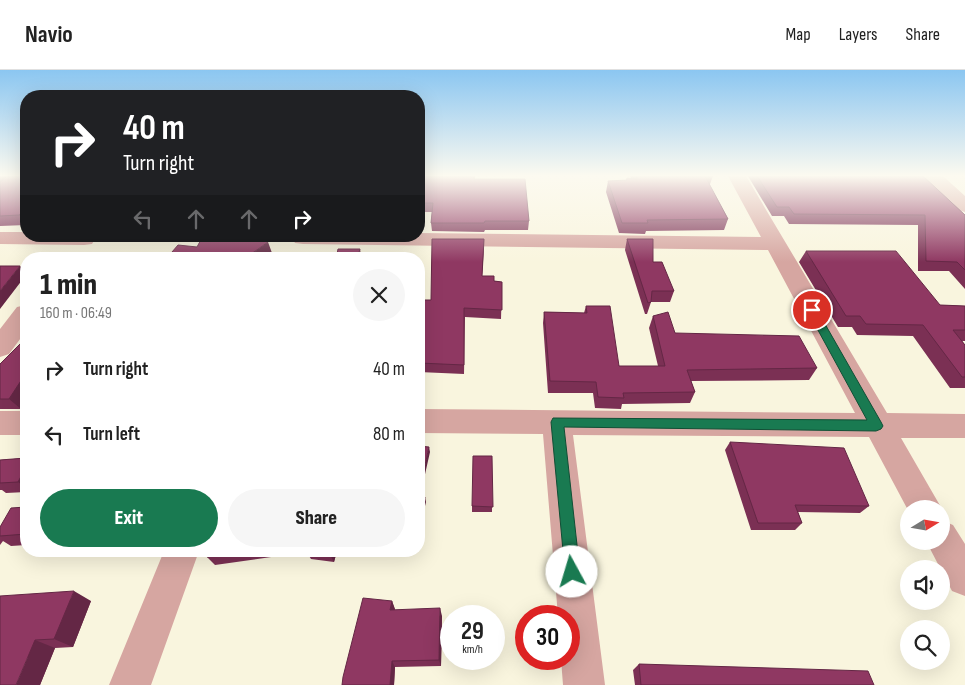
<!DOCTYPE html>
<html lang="en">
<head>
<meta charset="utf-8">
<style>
  body { margin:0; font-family:"Sofia Sans Condensed",sans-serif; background:#f6f6f6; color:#222; height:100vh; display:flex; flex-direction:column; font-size:19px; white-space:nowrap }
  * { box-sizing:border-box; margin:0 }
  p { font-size:16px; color:#767676 }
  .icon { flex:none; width:28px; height:28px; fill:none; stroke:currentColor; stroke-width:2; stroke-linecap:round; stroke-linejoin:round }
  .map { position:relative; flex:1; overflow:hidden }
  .sheet { position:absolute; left:20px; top:182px; width:405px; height:305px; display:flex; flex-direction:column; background:#fff; border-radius:20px; box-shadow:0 5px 20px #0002 }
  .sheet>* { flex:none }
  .guide { position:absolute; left:20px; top:20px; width:405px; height:152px; border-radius:20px; box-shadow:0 5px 20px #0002; background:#202124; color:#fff; overflow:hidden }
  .needle { width:32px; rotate:79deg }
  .buttons { position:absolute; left:900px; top:430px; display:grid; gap:10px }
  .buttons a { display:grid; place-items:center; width:50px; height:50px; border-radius:50%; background:#fff; box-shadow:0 5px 20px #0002; font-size:25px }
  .speed { position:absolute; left:440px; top:535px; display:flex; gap:10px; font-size:25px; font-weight:700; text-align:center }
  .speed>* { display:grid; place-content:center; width:65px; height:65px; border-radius:50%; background:#fff; box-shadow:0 5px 20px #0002; line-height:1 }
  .speed small { font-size:12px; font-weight:400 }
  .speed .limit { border:8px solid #d22; background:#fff; color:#111 }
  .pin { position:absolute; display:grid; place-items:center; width:42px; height:42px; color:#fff; margin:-21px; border:2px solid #fff; border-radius:50%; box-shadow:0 1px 5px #0007 }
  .me { position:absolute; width:55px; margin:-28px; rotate:354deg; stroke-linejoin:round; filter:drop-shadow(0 0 4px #0008) }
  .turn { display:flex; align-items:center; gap:18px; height:105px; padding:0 20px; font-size:22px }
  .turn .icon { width:65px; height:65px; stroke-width:2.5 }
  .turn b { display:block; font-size:35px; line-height:42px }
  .lanes { display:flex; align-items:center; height:48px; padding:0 20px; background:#0003; justify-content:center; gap:25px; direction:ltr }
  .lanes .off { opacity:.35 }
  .round { display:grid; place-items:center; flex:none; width:52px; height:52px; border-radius:26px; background:#f6f6f6 }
  .headline { display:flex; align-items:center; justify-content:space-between; height:85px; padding:0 20px }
  h1 { font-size:30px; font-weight:800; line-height:38px }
  .action { display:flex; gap:10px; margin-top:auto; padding:10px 20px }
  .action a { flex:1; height:58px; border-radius:30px; background:#197a51; color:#fff; font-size:20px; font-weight:800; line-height:58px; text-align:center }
  .action a+a { background:#f6f6f6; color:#222 }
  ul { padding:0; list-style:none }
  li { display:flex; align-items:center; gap:15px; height:65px; padding:0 20px }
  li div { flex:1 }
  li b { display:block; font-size:19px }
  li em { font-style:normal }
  header { display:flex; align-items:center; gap:30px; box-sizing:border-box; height:70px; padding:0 25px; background:#fff; border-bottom:1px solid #e0e0e0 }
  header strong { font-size:24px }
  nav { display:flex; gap:28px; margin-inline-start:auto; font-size:18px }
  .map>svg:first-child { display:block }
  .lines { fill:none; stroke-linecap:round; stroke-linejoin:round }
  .minor { fill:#d6a6a1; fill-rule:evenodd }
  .wall { fill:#7b3054 }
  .shaded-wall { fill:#642745 }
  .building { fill:#8f3862; stroke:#642745 }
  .route { fill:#197a51; stroke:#104f35 }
</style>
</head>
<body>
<header>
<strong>Navio</strong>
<nav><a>Map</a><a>Layers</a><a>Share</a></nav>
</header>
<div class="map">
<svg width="965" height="615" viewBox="0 0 965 615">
  <rect width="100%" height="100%" fill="#f9f5de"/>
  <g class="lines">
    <path class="minor" d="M728,106H746L887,343L965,344V368H901L942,439H909V442L869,367L573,365L605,615H563L561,589H569V546H558L543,364L419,363V339L855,343L768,180L303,174L295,173L292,168L294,166H419V163L761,167Z
      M923,106H943L965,126V142L958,140Z
      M0,162H26V166H93L95,169L92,174L84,175L0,174Z
      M26,235V261L9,284L0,287V259L17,237Z
      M0,341H26V365H0Z
      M941,450L953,455L965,474V526L952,521L926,471H941Z
      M164,481H199L151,615H109Z"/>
  </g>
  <path class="wall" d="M0,106H26V155L0,156Z
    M419,106H475V109L529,151L528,160H485L484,162L432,161L431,153L432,142H419Z
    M630,106H713L710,114H709L728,149L724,160L646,161L645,164L619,163L606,122L608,111L626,110L627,108H631Z
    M748,106H923L965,145V219L949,201H918V155L789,154L784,146H772Z
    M627,169L653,192L674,221L670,232H651L647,244H645L625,180Z
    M484,178L482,206L494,211L502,212L501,249L465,247L464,304L419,302V241H421L431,230Z
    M806,181L940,235L965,236V271H962L965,275V318H950L913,266L857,265L852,257H838L799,192Z
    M586,236L619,296H658L649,258L653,246L675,263L817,298L809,310L691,311L695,322L690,333L622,334L621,339L595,338L593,323H548L543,253L544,242L584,243Z
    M26,268V331L21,339H0V294Z
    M730,372L869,436L860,443L798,442L802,453L795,460H751L725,380Z
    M492,386V442H472V436Z
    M26,388V422L6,423L2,420H0V390Z
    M26,437V475L11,476L3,471L0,475V457Z
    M209,481H279L278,486L215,495L207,487Z
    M306,481H337L334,492L311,489Z
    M0,526L91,531L73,577L55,578L40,615Z
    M392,531L395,540L442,546L441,596L395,597L394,615H342Z
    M639,594L874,615H635L633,600Z"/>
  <path class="shaded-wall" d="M26,138V154L19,145Z
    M268,172L272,183L264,189H244Z
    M360,179L361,185L360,189H357Z
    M20,196L26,203V205L0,239V221Z
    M26,303V331L21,339L9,329Z
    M429,377L430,382L419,431V422Z
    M26,397V418L18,412Z
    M425,427L426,432L420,456L419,451Z
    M275,481H279L278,486Z
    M330,481H337L334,492L329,483Z
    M74,521L91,531L73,577L54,569Z
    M392,531L395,539L393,548L390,540Z
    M440,538L442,546L441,596L439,590Z
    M35,570L55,578L40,615H16Z
    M392,591L395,597L394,615H390Z"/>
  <path class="building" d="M0,106H26V138L19,145L0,146V112L6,107H0Z
    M419,106H474V109H525L529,151H485L484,153H431L433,133H419Z
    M636,106H710H705L728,149L647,150L648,153H622L608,111L627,110V108L637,109Z
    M757,106H923L965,145V200L957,192L926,191L925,145L794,144L789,137H777Z
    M203,166H254L268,172L244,189H166L178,175L197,177Z
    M432,169H484L482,206H494V211L502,212V240L464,238V295L419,293V241H421L422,230H431Z
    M627,169H653V192H662L674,221H652L651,232L648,233Z
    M338,179H360L357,189H336Z
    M806,181H896L940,235L965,236V260H953L965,275V307H962L923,255L866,254L860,246H846Z
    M0,196H20L0,221Z
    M586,236H610L619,296H665L653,246L668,242L675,263L799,266L817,298L687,300L695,322L623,323L624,328L598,327L596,312L550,311L544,242L587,243Z
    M26,268V303L9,329H0V294Z
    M730,372L844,378L869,436L795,435L802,453H758Z
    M419,376L429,377L419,422Z
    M473,386H492L493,437L472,436Z
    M26,388V397L18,412L0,413V390Z
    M419,426L425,427L419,451Z
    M26,437V464L0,466V457L11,438Z
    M209,481H245L207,487Z
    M314,481H330L329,483Z
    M74,521L54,569L35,570L16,615H0V526Z
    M363,528L392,531L390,540L440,538L439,590L392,591L390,615H342L343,607Z
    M639,594L868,601L874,615H641Z"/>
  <linearGradient id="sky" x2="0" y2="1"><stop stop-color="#8bc6f1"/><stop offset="0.55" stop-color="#fcfaf0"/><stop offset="1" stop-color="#fcfaf0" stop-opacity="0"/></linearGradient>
  <rect width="965" height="192" fill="url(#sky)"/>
  <path class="route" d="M812,237L817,240L881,352L883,356L881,359L876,361L564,357L580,502L578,508L572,510L567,508L565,502L551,352L553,348L867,350L807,240Z"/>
</svg>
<div class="buttons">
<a><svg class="needle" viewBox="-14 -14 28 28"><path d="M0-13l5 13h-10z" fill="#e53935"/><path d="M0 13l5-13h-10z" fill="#767676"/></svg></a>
<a><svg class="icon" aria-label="sound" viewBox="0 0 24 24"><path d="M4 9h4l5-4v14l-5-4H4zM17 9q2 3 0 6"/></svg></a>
<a><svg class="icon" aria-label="search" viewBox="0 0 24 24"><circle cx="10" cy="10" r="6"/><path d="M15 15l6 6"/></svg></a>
</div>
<div class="speed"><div>29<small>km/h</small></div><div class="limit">30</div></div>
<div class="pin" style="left:812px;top:240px;background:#d93025"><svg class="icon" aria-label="arrive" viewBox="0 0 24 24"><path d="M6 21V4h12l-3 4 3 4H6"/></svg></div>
<svg class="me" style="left:572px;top:502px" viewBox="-20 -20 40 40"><circle r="19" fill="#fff"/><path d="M0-13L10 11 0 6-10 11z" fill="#197a51"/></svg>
<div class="guide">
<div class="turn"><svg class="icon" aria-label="right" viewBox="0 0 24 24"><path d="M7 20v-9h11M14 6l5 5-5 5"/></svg><div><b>40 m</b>Turn right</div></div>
<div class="lanes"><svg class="icon off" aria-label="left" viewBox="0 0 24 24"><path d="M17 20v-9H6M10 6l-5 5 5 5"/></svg><svg class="icon off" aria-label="ahead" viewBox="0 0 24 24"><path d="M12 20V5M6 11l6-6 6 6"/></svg><svg class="icon off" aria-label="ahead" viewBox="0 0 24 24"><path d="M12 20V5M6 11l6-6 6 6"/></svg><svg class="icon" aria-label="right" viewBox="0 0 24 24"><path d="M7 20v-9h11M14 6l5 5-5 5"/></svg></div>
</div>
<section class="sheet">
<div class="headline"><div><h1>1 min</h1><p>160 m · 06:49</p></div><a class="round"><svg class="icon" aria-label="close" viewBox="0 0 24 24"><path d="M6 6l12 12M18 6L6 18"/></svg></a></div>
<ul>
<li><svg class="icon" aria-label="right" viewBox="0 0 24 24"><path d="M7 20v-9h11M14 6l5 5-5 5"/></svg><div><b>Turn right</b></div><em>40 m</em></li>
<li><svg class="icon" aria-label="left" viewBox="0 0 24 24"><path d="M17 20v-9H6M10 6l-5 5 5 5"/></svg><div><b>Turn left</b></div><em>80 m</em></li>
</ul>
<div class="action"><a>Exit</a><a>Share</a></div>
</section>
</div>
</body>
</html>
